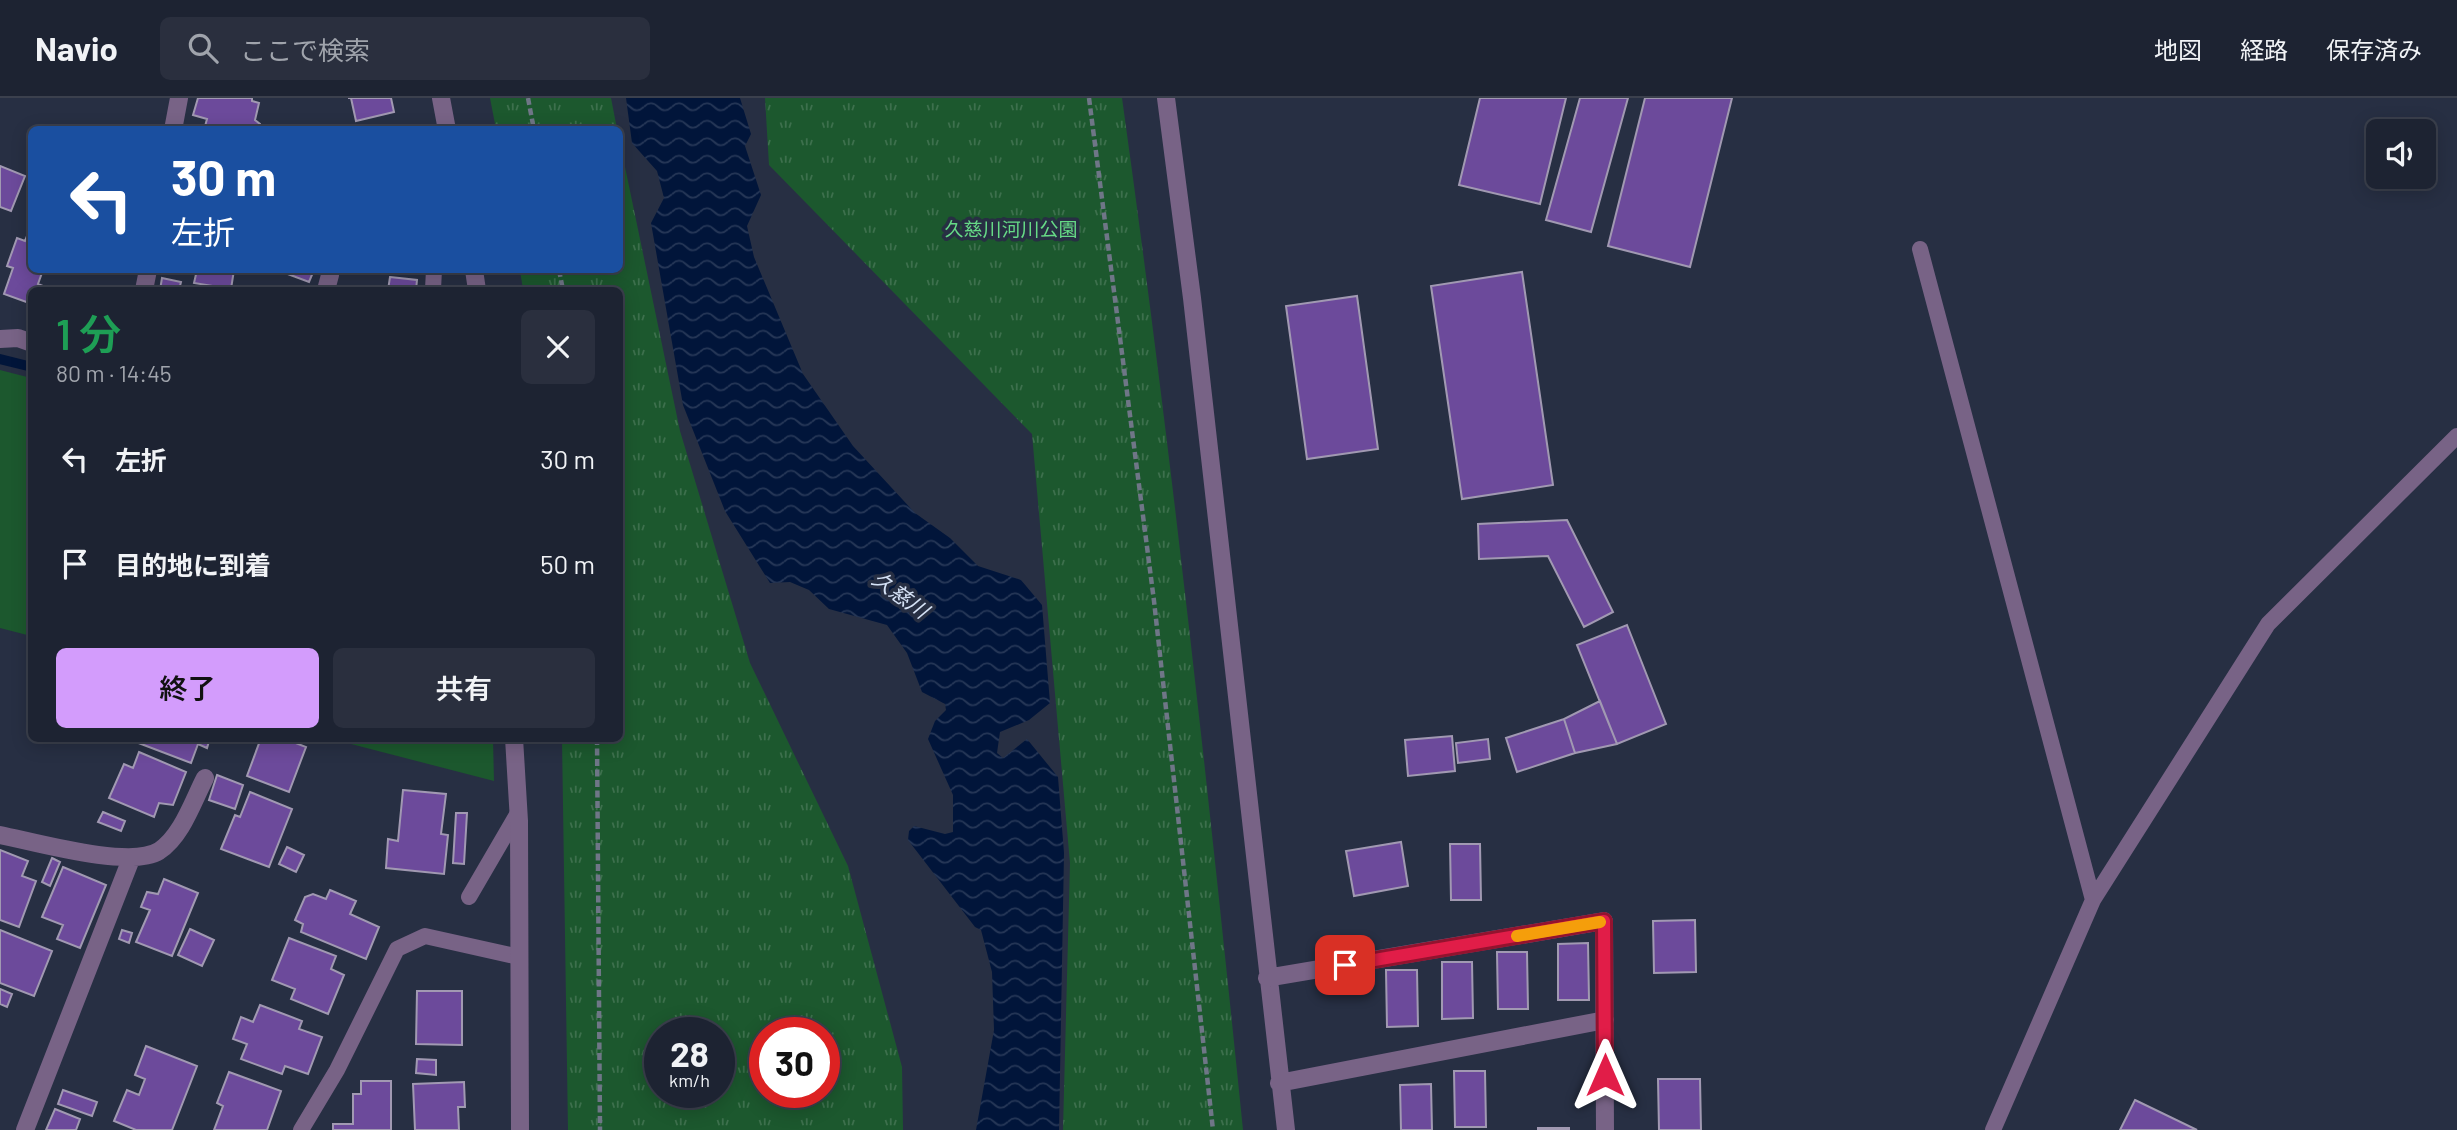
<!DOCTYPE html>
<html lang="ja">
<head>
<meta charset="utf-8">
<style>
  body { margin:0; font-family:Barlow,"Noto Sans JP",sans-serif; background:#2a2f3e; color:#f1f3f6; height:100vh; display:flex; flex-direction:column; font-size:26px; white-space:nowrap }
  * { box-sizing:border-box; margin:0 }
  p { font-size:23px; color:#a0a4ac }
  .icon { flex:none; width:38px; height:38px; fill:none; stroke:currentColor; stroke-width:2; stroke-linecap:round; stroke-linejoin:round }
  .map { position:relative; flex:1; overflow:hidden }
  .sheet { position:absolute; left:28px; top:189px; width:595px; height:455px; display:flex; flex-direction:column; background:#1d2332; border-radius:10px; box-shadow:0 4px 18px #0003,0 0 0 2px #3b404d }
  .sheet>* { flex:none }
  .hud { position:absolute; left:28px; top:28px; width:595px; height:147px; border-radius:10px; box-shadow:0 4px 18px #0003,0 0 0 2px #3b404d; background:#1a4fa0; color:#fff; overflow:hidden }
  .fabs { position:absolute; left:2366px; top:21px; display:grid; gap:14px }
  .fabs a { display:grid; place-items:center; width:70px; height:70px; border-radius:10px; background:#1d2332; box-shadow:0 4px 18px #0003,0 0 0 2px #3b404d; font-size:35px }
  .speed { position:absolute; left:644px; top:919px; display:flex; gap:14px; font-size:35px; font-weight:700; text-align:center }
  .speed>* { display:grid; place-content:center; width:91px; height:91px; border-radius:50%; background:#1d2332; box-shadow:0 4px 18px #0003,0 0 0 2px #3b404d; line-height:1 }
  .speed small { font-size:18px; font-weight:400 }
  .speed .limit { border:10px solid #d22; background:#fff; color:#111 }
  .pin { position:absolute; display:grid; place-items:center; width:60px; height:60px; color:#fff; margin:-30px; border-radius:14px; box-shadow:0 4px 10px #0006 }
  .me { position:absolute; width:77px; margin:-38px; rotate:0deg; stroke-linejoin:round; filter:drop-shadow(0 0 5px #0008) }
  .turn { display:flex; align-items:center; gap:24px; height:147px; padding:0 28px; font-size:32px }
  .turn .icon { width:91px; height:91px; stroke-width:2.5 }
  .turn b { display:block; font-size:49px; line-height:60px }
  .round { display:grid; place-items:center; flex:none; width:74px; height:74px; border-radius:10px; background:#2a2f3e }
  .head { display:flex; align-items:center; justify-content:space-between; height:119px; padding:0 28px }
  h1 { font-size:42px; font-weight:600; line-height:52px; color:#1e9e55 }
  .primary-button { display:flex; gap:14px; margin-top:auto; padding:14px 28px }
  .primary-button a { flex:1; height:80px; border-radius:10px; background:#d39cfc; color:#111; font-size:28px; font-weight:600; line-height:80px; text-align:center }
  .primary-button a+a { background:#2a2f3e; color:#f1f3f6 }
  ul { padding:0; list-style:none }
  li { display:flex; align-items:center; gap:21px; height:105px; padding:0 28px }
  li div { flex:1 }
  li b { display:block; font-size:26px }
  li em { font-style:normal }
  header { display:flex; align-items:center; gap:42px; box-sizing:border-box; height:98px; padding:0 35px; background:#1d2332; border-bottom:2px solid #3b404d }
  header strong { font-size:33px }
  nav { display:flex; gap:38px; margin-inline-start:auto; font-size:24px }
  .search { width:490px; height:63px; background:#2a2f3e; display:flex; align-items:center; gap:18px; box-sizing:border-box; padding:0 24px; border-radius:10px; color:#a0a4ac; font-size:26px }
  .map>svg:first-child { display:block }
  .green { fill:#1c582e }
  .park { fill:url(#park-tufts); fill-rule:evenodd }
  .water { fill:url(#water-waves) }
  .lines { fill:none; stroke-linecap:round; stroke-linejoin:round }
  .stream { stroke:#01153a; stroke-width:10 }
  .building { fill:#6c4a9b; stroke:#a199b2; stroke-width:2 }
  .path { stroke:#6f7687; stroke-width:4.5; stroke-dasharray:7 3.5; stroke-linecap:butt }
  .lane { stroke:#786386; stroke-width:16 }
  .street { stroke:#786386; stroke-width:18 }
  .route-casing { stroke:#92132f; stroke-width:18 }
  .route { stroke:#e11d48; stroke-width:12 }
  .slow { stroke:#f59e0b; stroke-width:12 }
  .labels { text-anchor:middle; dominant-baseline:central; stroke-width:7; stroke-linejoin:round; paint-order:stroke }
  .park-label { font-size:19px; fill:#66da86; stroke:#272f43 }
  .water-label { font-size:21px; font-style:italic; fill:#d5e2f6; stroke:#272f43 }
</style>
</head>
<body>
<header>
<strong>Navio</strong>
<div class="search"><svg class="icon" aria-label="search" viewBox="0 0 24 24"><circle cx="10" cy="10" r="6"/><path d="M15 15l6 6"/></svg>ここで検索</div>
<nav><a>地図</a><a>経路</a><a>保存済み</a></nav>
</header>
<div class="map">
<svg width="2457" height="1032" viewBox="0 0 2457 1032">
  <defs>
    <pattern id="park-tufts" width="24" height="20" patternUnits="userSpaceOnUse" patternTransform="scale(1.75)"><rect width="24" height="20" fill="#1c582e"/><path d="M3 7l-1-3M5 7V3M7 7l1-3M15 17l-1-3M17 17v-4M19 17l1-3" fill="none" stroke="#3d704d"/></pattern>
    <pattern id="water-waves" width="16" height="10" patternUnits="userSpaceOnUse" patternTransform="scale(1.75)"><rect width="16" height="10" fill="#01153a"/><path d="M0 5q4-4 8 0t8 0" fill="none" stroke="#263757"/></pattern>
  </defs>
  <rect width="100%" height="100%" fill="#272f43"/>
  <path class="green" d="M0,272L31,280V538L0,530Z
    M336,641H493L494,683L351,646Z"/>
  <path class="park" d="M490,0H611L617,31H496Z
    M765,0H1122C1170,343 1208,687 1243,1032H1063L1070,765L1032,336L769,67Z
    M620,45L680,333L750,565L848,768L902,969L903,1032H568L562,641L620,640V192H523L520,172H620ZM660,934H719V994H660ZM765,934H824V994H765Z"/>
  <path class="water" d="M626,0H740L751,36L745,48L761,97L747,128L754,159L803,276L853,348L915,415L950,440L978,468L1021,482L1042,507L1050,605L1029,622L1000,634L997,655L1003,660L1027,641L1058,679L1064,755L1059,1032H976L994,932L992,874L981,832L975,829L908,742L909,733L914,728L945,736L953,734V697L928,641L935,623L946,612L945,606L922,594L907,555L887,527L829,511L809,492L790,484L770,485L725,413L683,307L651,125L664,100L657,73L632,45Z"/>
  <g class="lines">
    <path class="stream" d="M0,261L32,269"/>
  </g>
  <path class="building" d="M198,0H252V3L259,5L255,22L260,26L259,32H204L207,21L193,17Z
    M348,0H391L394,14L356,23L351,0Z
    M1480,0H1566L1540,106L1459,87Z
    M1580,0H1628L1591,134L1546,122Z
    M1645,0H1732L1690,169L1608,148Z
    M0,68L25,78L11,113L0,109Z
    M32,126V172H43L38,186L43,188L41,192H32V206L4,196L13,170L7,168L17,140L25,143Z
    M197,172H234L231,191L194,185Z
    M277,172H314L309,184Z
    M1522,174L1553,387L1462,401L1431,188Z
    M390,179L417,182L416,192H388Z
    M162,180L181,184L179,192H160Z
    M1357,198L1378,351L1307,361L1286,208Z
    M1567,422L1613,514L1584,529L1548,458L1479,461L1478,426Z
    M1627,527L1666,626L1617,646L1577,547Z
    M1600,603L1617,646L1575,655L1564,621Z
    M1564,621L1575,655L1517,674L1506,640Z
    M1452,638L1455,673L1408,678L1405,642Z
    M210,640L207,650L198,646L191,665L128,641Z
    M261,640H283L306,649L289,694L247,678Z
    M1488,641L1490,661L1458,665L1456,645Z
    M139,654L186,674L173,707L159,705L154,719L109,700L124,666L133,670Z
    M217,677L243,687L235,711L209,702Z
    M403,692L446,696L441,736L448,737L444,776L386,770L388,741L398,743Z
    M250,694L292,711L269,769L221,751L235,717L240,719Z
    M103,714L125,723L121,733L98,724Z
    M456,715H467L464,766L453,765Z
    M1401,744L1408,788L1354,798L1346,753Z
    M1450,746H1480L1481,802H1451Z
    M287,749L304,757L296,774L279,766Z
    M0,752L28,763L22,778L36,783L19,829L0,822Z
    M52,760L60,764L50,788L42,784Z
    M63,769L106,787L80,850L57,841L63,827L42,819Z
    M164,781L198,795L172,858L136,844L150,812L141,809L147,794L158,796Z
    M330,792L356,803L350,816L379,829L366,861L301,834L303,826L295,822L305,799L313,796L326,801Z
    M1695,822L1696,874L1654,875L1653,823Z
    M190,831L214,842L202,868L178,857Z
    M0,832L52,853L34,898L0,885Z
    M122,832L132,835L129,845L119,841Z
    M289,840L336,858L331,871L344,877L328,916L291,901L295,891L272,882Z
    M1588,845L1589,902H1558V846Z
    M1497,854H1527L1528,911H1498Z
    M1442,864H1472L1473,920L1442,921Z
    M1386,872H1417L1418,928L1387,929Z
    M0,891L12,896L7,909L0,906Z
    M417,893H462V947L416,946Z
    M260,907L302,923L299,931L322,939L308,976L285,968L282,976L241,961L247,946L233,941L241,919L253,924Z
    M146,948L197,968L172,1032H136L114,1023L127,992L139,997L145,981L135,977Z
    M417,961L436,962V977L416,975Z
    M1454,973H1485L1486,1029H1455Z
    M229,974L281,993L267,1032H214L223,1008L217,1005Z
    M1658,981H1700L1701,1032H1659Z
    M361,983H391V1032H333V1026H353V996H361Z
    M464,984L465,1009H458L459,1032H415L413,986Z
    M1431,986L1432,1032H1401L1400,987Z
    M63,992L97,1004L92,1018L58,1006Z
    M2135,1002L2197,1032H2120Z
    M55,1011L80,1021L76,1032H46Z
    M1538,1030H1569V1032H1538Z"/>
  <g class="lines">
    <path class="path" d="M528,0L534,32
      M1089,0L1154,503L1213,1032
      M559,172L563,192
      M597,640L600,1032"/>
    <path class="lane" d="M1920,151L2093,802
      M433,191L434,172
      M469,799L518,715
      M301,1032L337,972L397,851L425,838L519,859
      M1993,1032L2093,802L2268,526L2457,338"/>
    <path class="street" d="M441,0L447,32
      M1166,0L1192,200L1286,1032
      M173,32L179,0
      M474,172L477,192
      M144,192L148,172
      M326,192L330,177
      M0,241L18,240L32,245
      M514,640L519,723L520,1032
      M0,737C35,744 130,771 159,753C182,738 193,703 205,680
      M1267,880L1604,823L1605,1032
      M1279,985L1605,922
      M25,1032L131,761"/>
  </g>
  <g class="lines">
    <g class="route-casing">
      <path id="route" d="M1345,867L1604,823L1605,977"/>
    </g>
    <use href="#route" class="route"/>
    <path class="slow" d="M1517,838L1600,824"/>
  </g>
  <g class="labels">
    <g class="park-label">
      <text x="1011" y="130">久慈川河川公園</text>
    </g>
    <g class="water-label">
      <text transform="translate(901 496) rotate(36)">久慈川</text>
    </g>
  </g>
</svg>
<div class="fabs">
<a><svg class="icon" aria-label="sound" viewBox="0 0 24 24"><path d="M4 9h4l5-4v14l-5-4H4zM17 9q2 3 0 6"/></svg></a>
</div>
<div class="speed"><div>28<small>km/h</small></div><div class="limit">30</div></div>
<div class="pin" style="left:1345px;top:867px;background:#d93025"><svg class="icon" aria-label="arrive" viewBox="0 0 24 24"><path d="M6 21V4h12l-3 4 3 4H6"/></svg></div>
<svg class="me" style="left:1605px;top:977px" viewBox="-20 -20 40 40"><path d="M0-17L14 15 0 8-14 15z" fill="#e11d48" stroke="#fff" stroke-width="4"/></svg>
<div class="hud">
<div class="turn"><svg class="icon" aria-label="left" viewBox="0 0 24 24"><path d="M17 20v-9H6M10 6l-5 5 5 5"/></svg><div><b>30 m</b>左折</div></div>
</div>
<section class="sheet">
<div class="head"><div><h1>1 分</h1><p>80 m · 14:45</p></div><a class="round"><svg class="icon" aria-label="close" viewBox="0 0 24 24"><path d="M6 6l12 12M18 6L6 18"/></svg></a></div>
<ul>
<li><svg class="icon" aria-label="left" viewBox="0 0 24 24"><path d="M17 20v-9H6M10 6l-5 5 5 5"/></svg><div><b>左折</b></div><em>30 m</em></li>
<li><svg class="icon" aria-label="arrive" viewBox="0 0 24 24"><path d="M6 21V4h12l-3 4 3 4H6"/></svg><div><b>目的地に到着</b></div><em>50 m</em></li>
</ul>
<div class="primary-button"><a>終了</a><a>共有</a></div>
</section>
</div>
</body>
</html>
